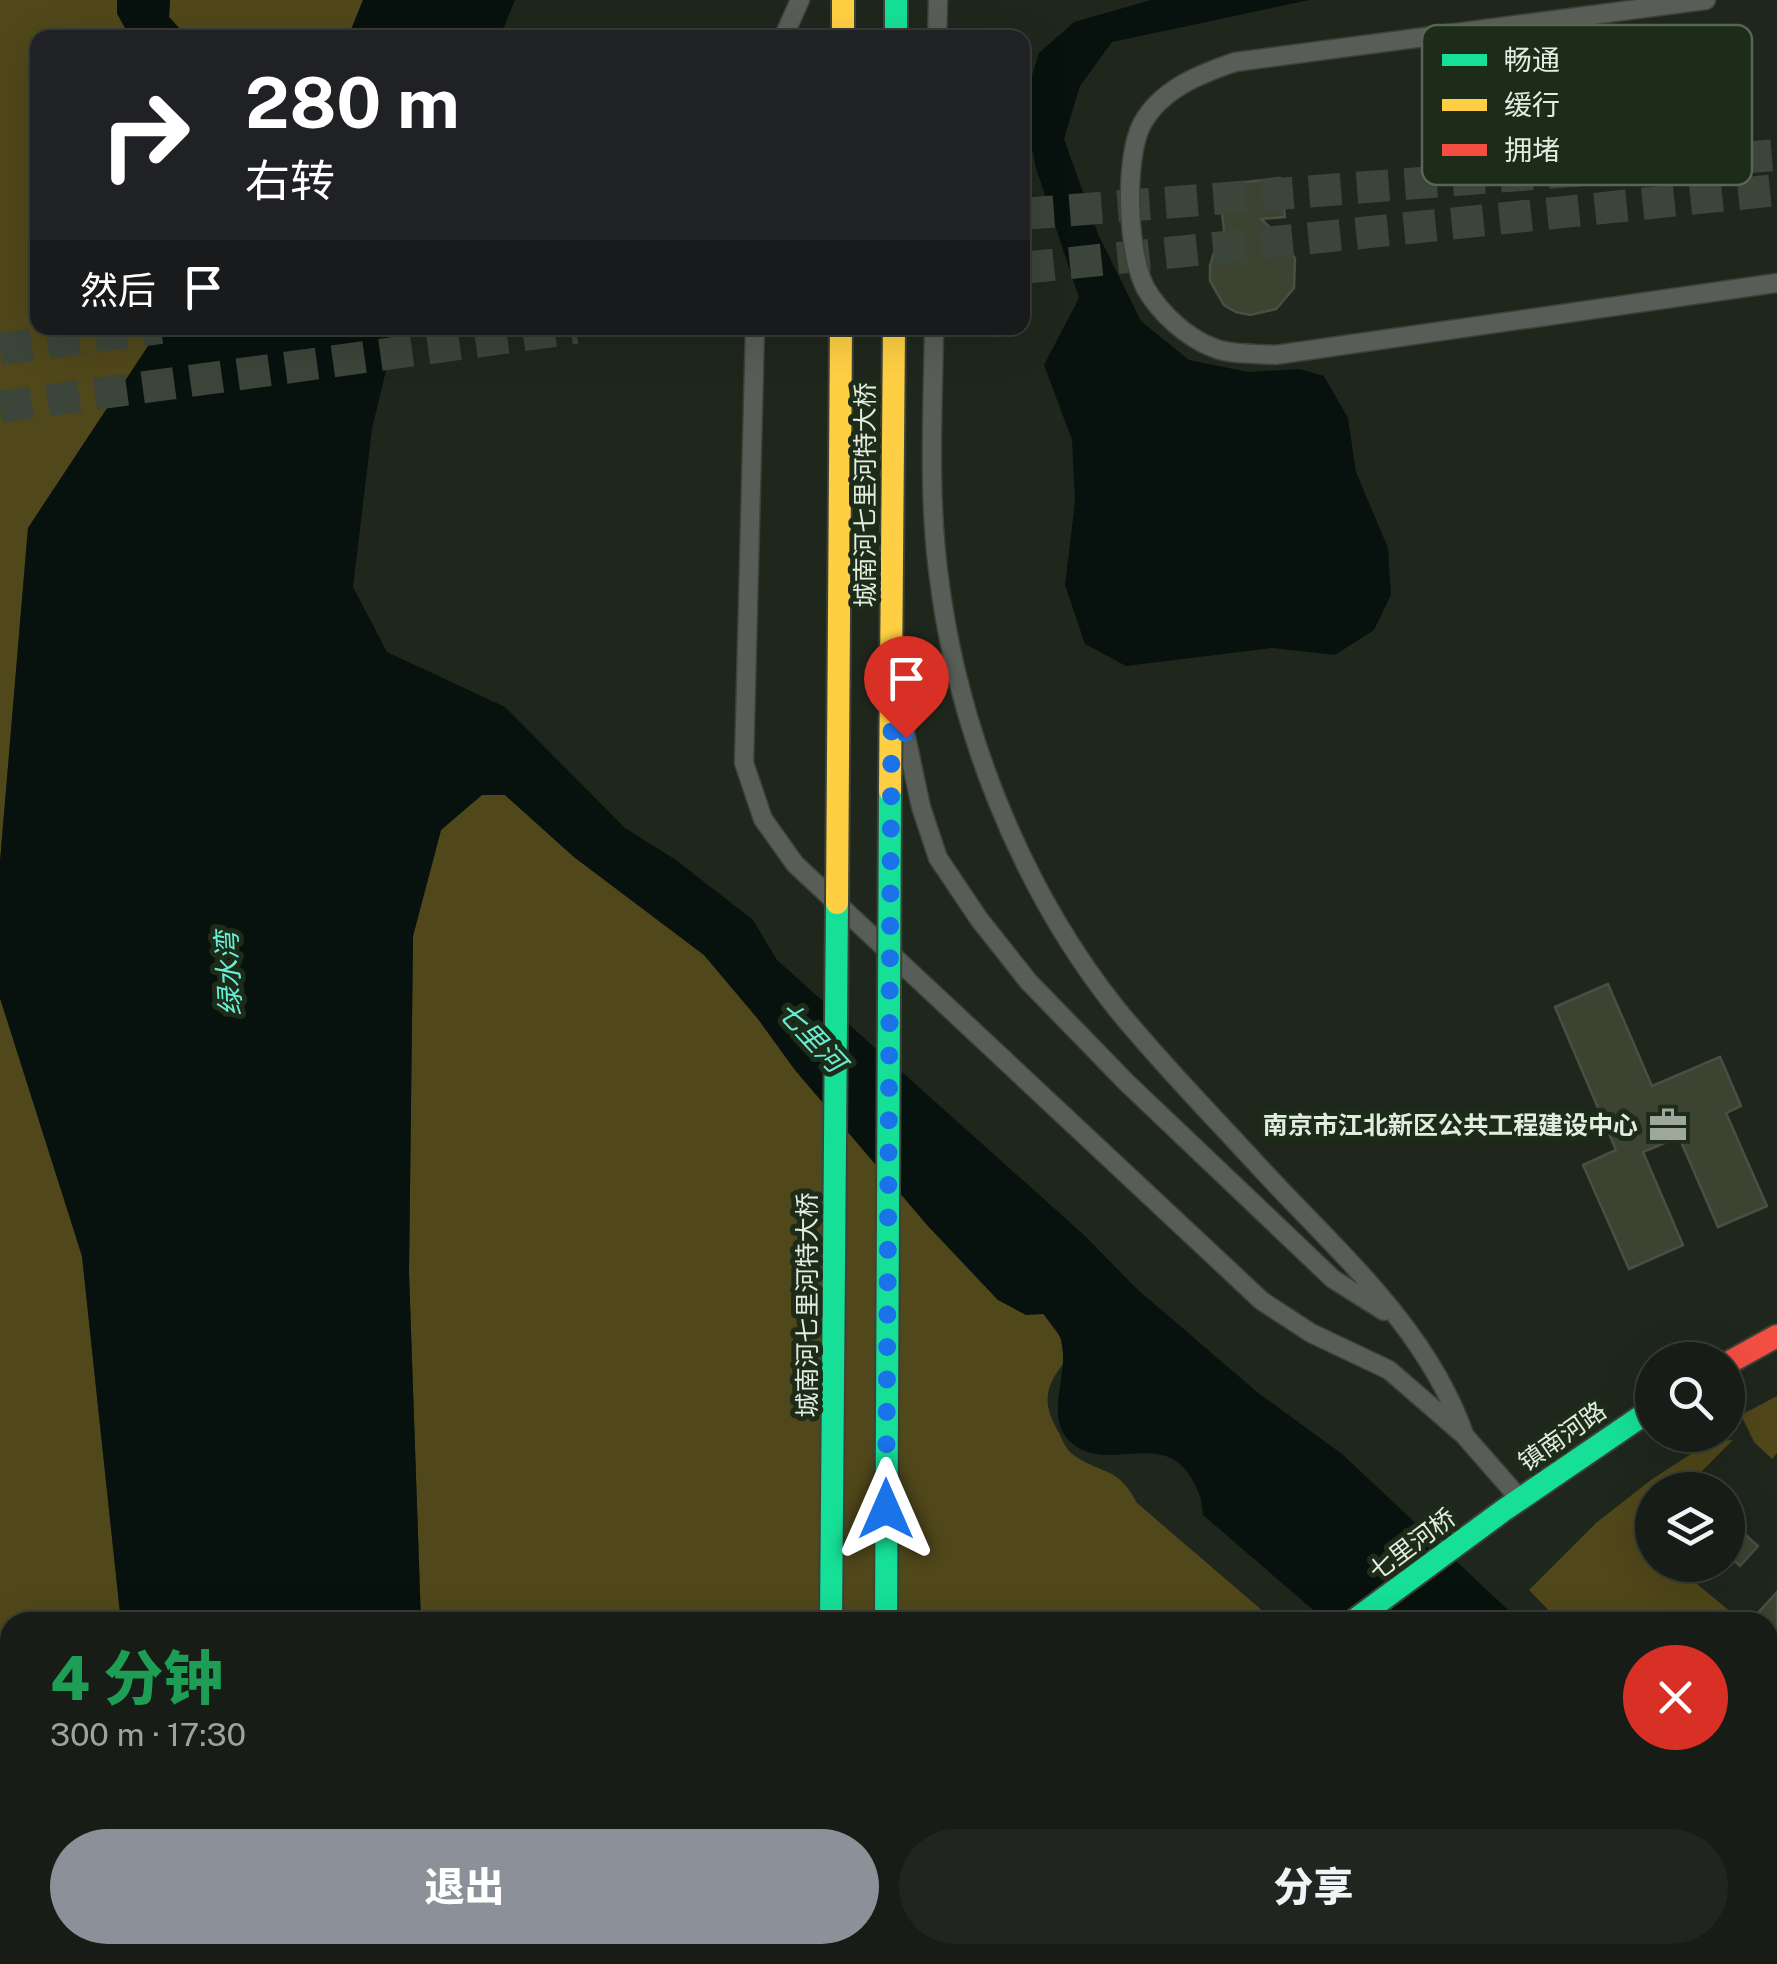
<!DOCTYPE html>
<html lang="zh">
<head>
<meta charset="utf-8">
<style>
  body { margin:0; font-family:"Public Sans","Noto Sans SC",sans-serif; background:#20261f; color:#f1f3f6; height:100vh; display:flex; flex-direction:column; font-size:38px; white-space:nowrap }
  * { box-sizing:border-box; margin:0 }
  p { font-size:32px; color:#9ea2a1 }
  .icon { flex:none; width:55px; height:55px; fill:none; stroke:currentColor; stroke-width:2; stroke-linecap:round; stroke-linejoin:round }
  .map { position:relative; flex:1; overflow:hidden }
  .drawer { position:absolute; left:0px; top:1612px; width:1778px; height:352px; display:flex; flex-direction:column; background:#171d16; border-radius:30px 30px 0 0; box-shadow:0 10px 40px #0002,0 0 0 2px #363b35 }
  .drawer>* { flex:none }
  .guide { position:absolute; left:30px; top:30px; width:1000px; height:305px; border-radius:20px; box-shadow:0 10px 40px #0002,0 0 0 2px #363b35; background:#202124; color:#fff; overflow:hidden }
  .fabs { position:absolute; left:1635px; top:1342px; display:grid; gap:20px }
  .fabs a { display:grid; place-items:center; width:110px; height:110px; border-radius:50%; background:#171d16; box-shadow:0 10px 40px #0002,0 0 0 2px #363b35; font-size:50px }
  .pin { position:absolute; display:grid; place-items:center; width:85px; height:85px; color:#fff; margin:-102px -42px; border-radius:50% 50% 50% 0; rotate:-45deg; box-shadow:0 0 10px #0007 }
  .pin .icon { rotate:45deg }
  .me { position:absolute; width:110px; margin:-55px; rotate:0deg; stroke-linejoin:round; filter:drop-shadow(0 0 8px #0008) }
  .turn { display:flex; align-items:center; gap:35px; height:210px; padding:0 50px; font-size:45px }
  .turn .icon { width:130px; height:130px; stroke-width:2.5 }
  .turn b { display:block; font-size:70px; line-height:85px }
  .then { display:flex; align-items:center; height:95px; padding:0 50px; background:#0003; gap:20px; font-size:38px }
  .round { display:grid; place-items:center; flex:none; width:105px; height:105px; border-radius:52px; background:#20261f }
  .overview { display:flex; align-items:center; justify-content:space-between; height:170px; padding:0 50px }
  h1 { font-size:60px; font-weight:800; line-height:75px; color:#1e9e55 }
  .action { display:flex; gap:20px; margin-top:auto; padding:20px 50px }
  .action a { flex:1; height:115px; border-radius:60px; background:#8c9099; color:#fff; font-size:40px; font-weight:800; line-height:115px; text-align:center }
  .action a+a { background:#20261f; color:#f1f3f6 }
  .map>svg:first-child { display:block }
  .green { fill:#50471a }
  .water { fill:#07120e }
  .building { fill:#3c4330; stroke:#4a4f46; stroke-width:2.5 }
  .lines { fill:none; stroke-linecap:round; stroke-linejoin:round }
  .highway-tunnel { stroke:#3c453a; stroke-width:32; stroke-dasharray:32 16; stroke-linecap:butt }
  .street-casing { stroke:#3b4239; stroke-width:21 }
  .fast-casing { stroke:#3b4239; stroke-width:26 }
  .slow-casing { stroke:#3b4239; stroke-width:26 }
  .jam-casing { stroke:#3b4239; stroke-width:26 }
  .street { stroke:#585d58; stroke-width:18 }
  .fast { stroke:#16e098; stroke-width:22 }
  .slow { stroke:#ffcf43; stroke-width:22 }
  .jam { stroke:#f24e42; stroke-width:22 }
  .fast-bridge-casing { stroke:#3b4239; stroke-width:26; stroke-linecap:butt }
  .slow-bridge-casing { stroke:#3b4239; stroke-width:26; stroke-linecap:butt }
  .fast-bridge { stroke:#16e098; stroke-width:22 }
  .slow-bridge { stroke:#ffcf43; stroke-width:22 }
  .route { stroke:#1a73e8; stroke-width:18; stroke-dasharray:0 32.4 }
  .labels { text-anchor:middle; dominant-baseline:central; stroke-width:10; stroke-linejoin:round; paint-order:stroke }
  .street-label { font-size:25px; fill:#e2ecdf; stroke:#1d2b19 }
  .poi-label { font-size:25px; font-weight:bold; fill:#e2ecdf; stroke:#1d2b19; text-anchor:end }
  .water-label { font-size:28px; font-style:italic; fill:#68edd5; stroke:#1d2b19 }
  .key { fill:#1d2b19; stroke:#586554; stroke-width:2.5 }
  .key-label { font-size:28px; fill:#e2ecdf }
</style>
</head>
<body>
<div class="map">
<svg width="1777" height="1964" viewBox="0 0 1777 1964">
  <rect width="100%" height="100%" fill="#1f271d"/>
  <path class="green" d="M0,0H117V14L130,37L38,38V328H160L28,528L0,862Z
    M170,0H363L348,37H222V33L179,28L169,17Z
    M481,795H505L574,857L704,955L758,1019L795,1070L928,1226L998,1300L1043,1314L1061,1338L1064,1363C1043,1389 1043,1405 1059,1433C1062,1439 1066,1449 1071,1453C1099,1475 1117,1464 1137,1503L1264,1612L1251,1622H421L409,1273L413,936L441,830Z
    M0,998L82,1256L121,1622H10V1955H182L184,1964H0Z
    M1777,1396V1453L1772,1459L1754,1442L1741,1415Z
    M1733,1440L1683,1490H1652V1520L1638,1535L1652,1547V1565H1674L1743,1622H1560L1529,1590L1596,1523L1651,1480L1709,1442Z
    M1768,1643L1777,1650V1812L1768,1804Z
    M435,1955H788V1964H436Z
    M992,1955H1672L1682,1964H989Z"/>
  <path class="water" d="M117,0H170L169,17L179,28L222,33V37H130L117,13Z
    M363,0H515L500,37H348Z
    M1151,0H1309L1112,42L1080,86L1064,139L1098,234L1141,321L1189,360L1248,372L1299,369L1324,376L1348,418L1356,472L1388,548L1391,595L1374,630L1335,655L1272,648L1126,666L1085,644L1065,585L1075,502L1072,440L1044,365L1079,298L1036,168L1023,105L1039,53L1074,22Z
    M160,328H396L372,429L353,587L387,652L505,707L625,828L676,860L753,920L777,960L1084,1235L1137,1289L1257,1392L1342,1454L1521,1622H1327L1203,1515C1202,1497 1198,1488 1188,1473C1160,1432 1107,1472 1073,1444C1041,1419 1071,1373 1061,1340C1059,1331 1049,1322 1044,1314L1026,1315L998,1300L928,1226L795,1070L758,1019L704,955L574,857L505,795H482L441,830L413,936L409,1273L421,1622H121L82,1256L0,998V862L28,528Z
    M1768,1834L1777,1842V1964H1700L1690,1955H1768Z
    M182,1955H435L436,1964H184Z"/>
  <path class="building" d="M1280,178L1285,217L1261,219L1289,246L1295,259L1294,288L1276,309L1250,315L1236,312L1224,305L1210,281V266L1214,252L1225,239L1219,185Z
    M1608,984L1652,1086L1720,1057L1741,1106L1726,1113L1767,1206L1718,1227L1679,1137L1643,1152L1683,1245L1629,1269L1583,1165L1616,1150L1555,1007Z
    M1728,1519L1758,1546L1740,1566L1728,1555Z
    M1777,1592V1637L1768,1628V1622H1761L1755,1616Z"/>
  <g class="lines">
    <path class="highway-tunnel" d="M1022,214L1777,155
      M1022,268L1777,190
      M0,349L161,328
      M0,407L576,328"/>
    <g class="street-casing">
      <path id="street" d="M1706,0L1235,62C1200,74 1161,89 1142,124C1124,158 1127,255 1146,289C1161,314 1187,338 1214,348C1231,355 1256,353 1275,355L1777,283
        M783,38L800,0
        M937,38L938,0
        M755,328L744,763L763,819L795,864L1262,1301L1311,1333L1389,1370L1464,1435L1520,1499
        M934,328C933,408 928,490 938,570C956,724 1019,886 1116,1008C1159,1061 1207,1110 1253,1160C1330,1245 1425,1323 1464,1434
        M898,699L921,807L938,858L979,919L1028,981L1126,1082L1333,1279L1384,1311"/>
    </g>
    <g class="fast-casing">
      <path id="fast" d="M896,0V38
        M1352,1622L1504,1510L1652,1409"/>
    </g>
    <g class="slow-casing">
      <path id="slow" d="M843,0V38
        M832,1955V1964
        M893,1964L905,1955"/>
    </g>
    <g class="jam-casing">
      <path id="jam" d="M1728,1363L1777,1336"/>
    </g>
    <use href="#street" class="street"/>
    <use href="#fast" class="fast"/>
    <use href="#slow" class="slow"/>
    <use href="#jam" class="jam"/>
    <g class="fast-bridge-casing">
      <path id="fast-bridge" d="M831,1622L837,903
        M886,1622L890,791"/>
    </g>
    <g class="slow-bridge-casing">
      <path id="slow-bridge" d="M890,791L894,328
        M837,903L841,328"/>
    </g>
    <use href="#fast-bridge" class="fast-bridge"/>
    <use href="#slow-bridge" class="slow-bridge"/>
  </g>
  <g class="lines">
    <path class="route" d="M886,1509L892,668L906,738"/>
  </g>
  <defs>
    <g id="office-bare" transform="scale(3)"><path d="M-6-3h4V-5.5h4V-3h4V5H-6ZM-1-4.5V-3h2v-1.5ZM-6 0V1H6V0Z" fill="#9ea79b" stroke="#1d2b19" stroke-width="2.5" paint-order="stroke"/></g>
  </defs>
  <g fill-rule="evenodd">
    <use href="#office-bare" x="1668" y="1125"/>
  </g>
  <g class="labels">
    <g class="street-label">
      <text transform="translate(865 495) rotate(-90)">城南河七里河特大桥</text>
      <text transform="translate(807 1305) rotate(-90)">城南河七里河特大桥</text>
      <text transform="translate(1562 1436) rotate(-35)">镇南河路</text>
      <text transform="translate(1412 1544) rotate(-37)">七里河桥</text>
    </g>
    <g class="poi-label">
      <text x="1638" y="1125">南京市江北新区公共工程建设中心</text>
    </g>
    <g class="water-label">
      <text transform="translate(228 974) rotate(-93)">绿水湾</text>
      <text transform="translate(812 1036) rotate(47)">七里河</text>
    </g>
  </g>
  <rect x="1422" y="25" width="330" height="160" rx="15" class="key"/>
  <rect x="1442" y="54" width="45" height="12" fill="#16e098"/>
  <rect x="1442" y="99" width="45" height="12" fill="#ffcf43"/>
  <rect x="1442" y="144" width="45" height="12" fill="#f24e42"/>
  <g class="key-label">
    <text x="1504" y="70">畅通</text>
    <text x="1504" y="115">缓行</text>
    <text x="1504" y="160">拥堵</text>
  </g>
</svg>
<div class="fabs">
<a><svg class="icon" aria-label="search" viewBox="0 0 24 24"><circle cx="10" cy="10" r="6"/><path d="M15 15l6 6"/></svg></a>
<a><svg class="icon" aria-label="layers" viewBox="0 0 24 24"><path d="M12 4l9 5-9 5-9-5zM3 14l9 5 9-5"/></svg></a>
</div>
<div class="pin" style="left:906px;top:738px;background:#d93025"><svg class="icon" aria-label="arrive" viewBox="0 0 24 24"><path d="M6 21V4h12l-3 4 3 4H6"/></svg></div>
<svg class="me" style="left:886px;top:1509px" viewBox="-20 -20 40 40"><path d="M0-17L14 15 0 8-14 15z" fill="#1a73e8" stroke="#fff" stroke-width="4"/></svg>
<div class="guide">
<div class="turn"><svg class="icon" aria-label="right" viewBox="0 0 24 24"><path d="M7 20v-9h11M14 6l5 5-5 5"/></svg><div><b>280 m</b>右转</div></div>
<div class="then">然后<svg class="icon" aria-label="arrive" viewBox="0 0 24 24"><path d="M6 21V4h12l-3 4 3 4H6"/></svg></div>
</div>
<section class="drawer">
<div class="overview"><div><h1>4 分钟</h1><p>300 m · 17:30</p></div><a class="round" style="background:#d93025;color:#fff"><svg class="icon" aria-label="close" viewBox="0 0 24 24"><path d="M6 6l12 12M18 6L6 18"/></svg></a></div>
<div class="action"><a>退出</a><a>分享</a></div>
</section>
</div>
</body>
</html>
